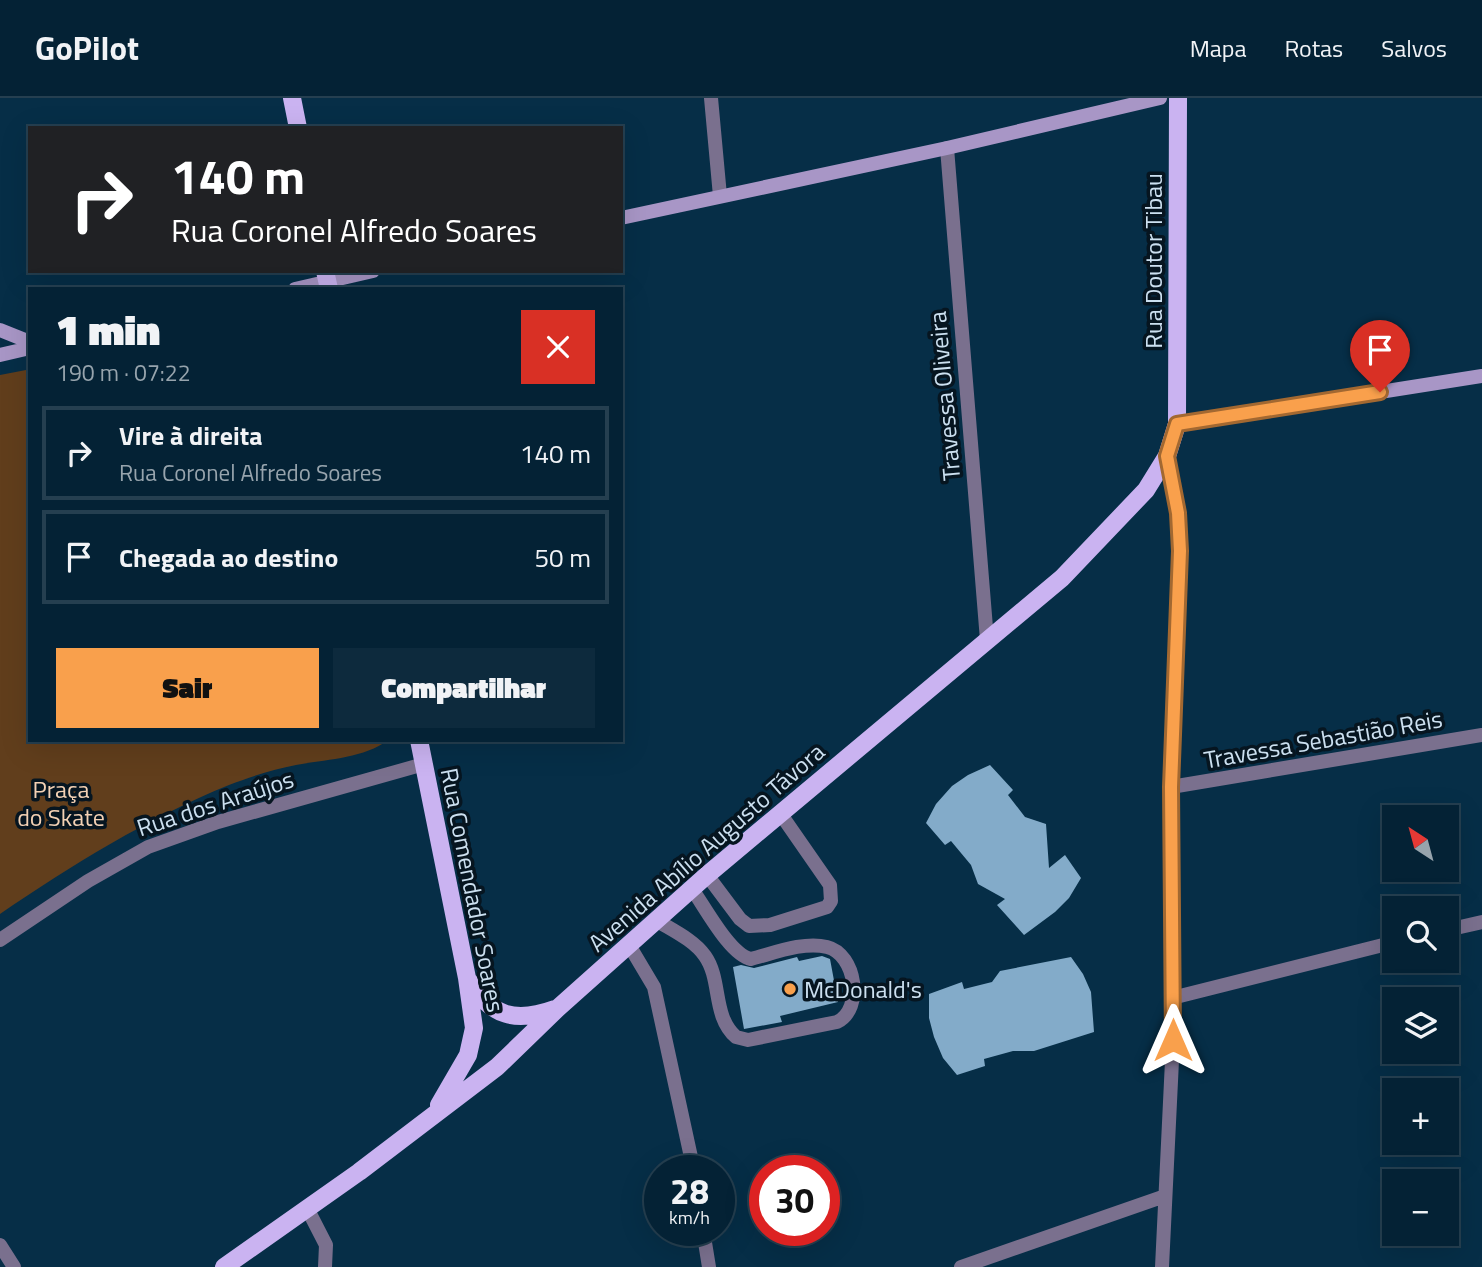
<!DOCTYPE html>
<html lang="pt">
<head>
<meta charset="utf-8">
<style>
  body { margin:0; font-family:"Titillium Web",sans-serif; background:#0d2a3d; color:#f1f3f6; height:100vh; display:flex; flex-direction:column; font-size:26px; white-space:nowrap }
  * { box-sizing:border-box; margin:0 }
  p { font-size:23px; color:#97a4ad }
  .icon { flex:none; width:38px; height:38px; fill:none; stroke:currentColor; stroke-width:2; stroke-linecap:round; stroke-linejoin:round }
  .map { position:relative; flex:1; overflow:hidden }
  .panel { position:absolute; left:28px; top:189px; width:595px; height:455px; display:flex; flex-direction:column; background:#042235; border-radius:0px; box-shadow:0 7px 28px #0002,0 0 0 2px #253f50 }
  .panel>* { flex:none }
  .hud { position:absolute; left:28px; top:28px; width:595px; height:147px; border-radius:0px; box-shadow:0 7px 28px #0002,0 0 0 2px #253f50; background:#202124; color:#fff; overflow:hidden }
  .needle { width:46px; rotate:324deg }
  .fabs { position:absolute; left:1382px; top:707px; display:grid; gap:14px }
  .fabs a { display:grid; place-items:center; width:77px; height:77px; border-radius:0px; background:#042235; box-shadow:0 7px 28px #0002,0 0 0 2px #253f50; font-size:35px }
  .speed { position:absolute; left:644px; top:1057px; display:flex; gap:14px; font-size:35px; font-weight:700; text-align:center }
  .speed>* { display:grid; place-content:center; width:91px; height:91px; border-radius:50%; background:#042235; box-shadow:0 7px 28px #0002,0 0 0 2px #253f50; line-height:1 }
  .speed small { font-size:18px; font-weight:400 }
  .speed .limit { border:10px solid #d22; background:#fff; color:#111 }
  .pin { position:absolute; display:grid; place-items:center; width:60px; height:60px; color:#fff; margin:-72px -30px; border-radius:50% 50% 50% 0; rotate:-45deg; box-shadow:0 0 7px #0007 }
  .pin .icon { rotate:45deg }
  .me { position:absolute; width:77px; margin:-38px; rotate:0deg; stroke-linejoin:round; filter:drop-shadow(0 0 5px #0008) }
  .turn { display:flex; align-items:center; gap:24px; height:147px; padding:0 28px; font-size:32px }
  .turn .icon { width:91px; height:91px; stroke-width:2.5 }
  .turn b { display:block; font-size:49px; line-height:60px }
  .round { display:grid; place-items:center; flex:none; width:74px; height:74px; border-radius:0px; background:#0d2a3d }
  .overview { display:flex; align-items:center; justify-content:space-between; height:119px; padding:0 28px }
  h1 { font-size:42px; font-weight:800; line-height:52px }
  .cta { display:flex; gap:14px; margin-top:auto; padding:14px 28px }
  .cta a { flex:1; height:80px; border-radius:0px; background:#f9a04c; color:#111; font-size:28px; font-weight:800; line-height:80px; text-align:center }
  .cta a+a { background:#0d2a3d; color:#f1f3f6 }
  ul { padding:0; list-style:none }
  li { display:flex; align-items:center; gap:21px; height:94px; margin:0 14px 10px; padding:0 14px; border:4px solid #253f50; border-radius:0px }
  li div { flex:1 }
  li b { display:block; font-size:26px }
  li em { font-style:normal }
  header { display:flex; align-items:center; gap:42px; box-sizing:border-box; height:98px; padding:0 35px; background:#042235; border-bottom:2px solid #253f50 }
  header strong { font-size:33px }
  nav { display:flex; gap:38px; margin-inline-start:auto; font-size:24px }
  .map>svg:first-child { display:block }
  .green { fill:#613e1c }
  .building { fill:#83abc9 }
  .lines { fill:none; stroke-linecap:round; stroke-linejoin:round }
  .service { stroke:#7a708e; stroke-width:14 }
  .minor { stroke:#7a708e; stroke-width:14 }
  .secondary { stroke:#a896c6; stroke-width:14 }
  .primary { stroke:#cab3f1; stroke-width:18 }
  .route-casing { stroke:#a26831; stroke-width:18 }
  .route { stroke:#f9a04c; stroke-width:12 }
  .poi-dot { fill:#f9a04c; stroke:#061520; stroke-width:2.5 }
  .labels { text-anchor:middle; dominant-baseline:central; stroke-width:7; stroke-linejoin:round; paint-order:stroke }
  .street-label { font-size:24px; fill:#cce0f0; stroke:#061520 }
  .park-label { font-size:24px; fill:#f3d1b4; stroke:#061520 }
  .poi-label { font-size:24px; fill:#cce0f0; stroke:#061520; text-anchor:start }
</style>
</head>
<body>
<header>
<strong>GoPilot</strong>
<nav><a>Mapa</a><a>Rotas</a><a>Salvos</a></nav>
</header>
<div class="map">
<svg width="1482" height="1169" viewBox="0 0 1482 1169">
  <rect width="100%" height="100%" fill="#062e47"/>
  <path class="green" d="M26,272L30,287V642H388C363,661 326,661 296,667C274,671 250,679 229,687C148,720 72,767 0,816V277Z"/>
  <path class="building" d="M990,667L1013,692L1008,697L1025,719L1046,726L1049,770L1065,757L1081,780L1069,800L1055,814L1024,837L997,807L1005,801L978,786L971,767L951,743L945,747L926,725L936,706L952,688L968,677Z
    M822,858L830,861L838,904L780,918L782,924L744,931L733,869L741,867L754,870L797,859L799,863Z
    M1071,859L1083,876L1091,894L1094,934L1034,953H1013L984,961L985,968L957,977L943,960L934,939L929,920V896L962,884L964,891L992,884L1000,873Z"/>
  <g class="lines">
    <path class="service" d="M711,0L720,98
      M707,777L740,821L749,828L770,827L827,809L831,803L830,787L780,715
      M656,822C672,832 694,842 705,858C722,882 712,918 736,939L748,942L837,924C864,911 856,856 827,849C804,843 774,855 751,861C730,857 705,809 692,791"/>
    <path class="minor" d="M947,50L987,542
      M1171,689L1482,637
      M1447,832L1482,824
      M0,842L88,783L148,749L218,724L424,666
      M629,847L654,889L694,1073
      M1172,900L1395,844
      M307,1110L326,1147L325,1169
      M703,1132L709,1169
      M0,1147L14,1169
      M961,1169L1165,1098
      M1162,1169L1173,942L1171,689L1180,453L1177,415L1167,358"/>
    <path class="secondary" d="M621,120L947,50L1160,0
      M295,191L373,173
      M0,232L30,244
      M0,257L30,250
      M1177,326L1482,278"/>
    <path class="primary" d="M292,0L298,30
      M325,173L329,191
      M419,642L467,880L474,930L468,957L439,1007
      M469,883C491,919 516,925 555,911
      M224,1169L359,1074L497,969L558,910L707,777L1062,480L1146,392L1167,358L1177,326L1178,0"/>
  </g>
  <g class="lines">
    <g class="route-casing">
      <path id="route" d="M1173,942L1171,689L1180,453L1178,415L1167,358L1177,326L1380,294"/>
    </g>
    <use href="#route" class="route"/>
  </g>
  <circle class="poi-dot" cx="790" cy="891" r="7"/>
  <g class="labels">
    <g class="street-label">
      <text transform="translate(1153 163) rotate(-90)">Rua Doutor Tibau</text>
      <text transform="translate(944 298) rotate(-95)">Travessa Oliveira</text>
      <text transform="translate(1323 641) rotate(-10)">Travessa Sebastião Reis</text>
      <text transform="translate(215 705) rotate(-18)">Rua dos Araújos</text>
      <text transform="translate(706 749) rotate(-41)">Avenida Abílio Augusto Távora</text>
      <text transform="translate(473 792) rotate(79)">Rua Comendador Soares</text>
    </g>
    <g class="park-label">
      <text x="61" y="691">Praça<tspan x="61" dy="28">do Skate</tspan></text>
    </g>
    <g class="poi-label">
      <text x="804" y="891">McDonald's</text>
    </g>
  </g>
</svg>
<div class="fabs">
<a><svg class="needle" viewBox="-14 -14 28 28"><path d="M0-13l5 13h-10z" fill="#e53935"/><path d="M0 13l5-13h-10z" fill="#97a4ad"/></svg></a>
<a><svg class="icon" aria-label="search" viewBox="0 0 24 24"><circle cx="10" cy="10" r="6"/><path d="M15 15l6 6"/></svg></a>
<a><svg class="icon" aria-label="layers" viewBox="0 0 24 24"><path d="M12 4l9 5-9 5-9-5zM3 14l9 5 9-5"/></svg></a>
<a>+</a>
<a>−</a>
</div>
<div class="speed"><div>28<small>km/h</small></div><div class="limit">30</div></div>
<div class="pin" style="left:1380px;top:294px;background:#d93025"><svg class="icon" aria-label="arrive" viewBox="0 0 24 24"><path d="M6 21V4h12l-3 4 3 4H6"/></svg></div>
<svg class="me" style="left:1173px;top:942px" viewBox="-20 -20 40 40"><path d="M0-17L14 15 0 8-14 15z" fill="#f9a04c" stroke="#fff" stroke-width="4"/></svg>
<div class="hud">
<div class="turn"><svg class="icon" aria-label="right" viewBox="0 0 24 24"><path d="M7 20v-9h11M14 6l5 5-5 5"/></svg><div><b>140 m</b>Rua Coronel Alfredo Soares</div></div>
</div>
<section class="panel">
<div class="overview"><div><h1>1 min</h1><p>190 m · 07:22</p></div><a class="round" style="background:#d93025;color:#fff"><svg class="icon" aria-label="close" viewBox="0 0 24 24"><path d="M6 6l12 12M18 6L6 18"/></svg></a></div>
<ul>
<li><svg class="icon" aria-label="right" viewBox="0 0 24 24"><path d="M7 20v-9h11M14 6l5 5-5 5"/></svg><div><b>Vire à direita</b><p>Rua Coronel Alfredo Soares</p></div><em>140 m</em></li>
<li><svg class="icon" aria-label="arrive" viewBox="0 0 24 24"><path d="M6 21V4h12l-3 4 3 4H6"/></svg><div><b>Chegada ao destino</b></div><em>50 m</em></li>
</ul>
<div class="cta"><a>Sair</a><a>Compartilhar</a></div>
</section>
</div>
</body>
</html>
